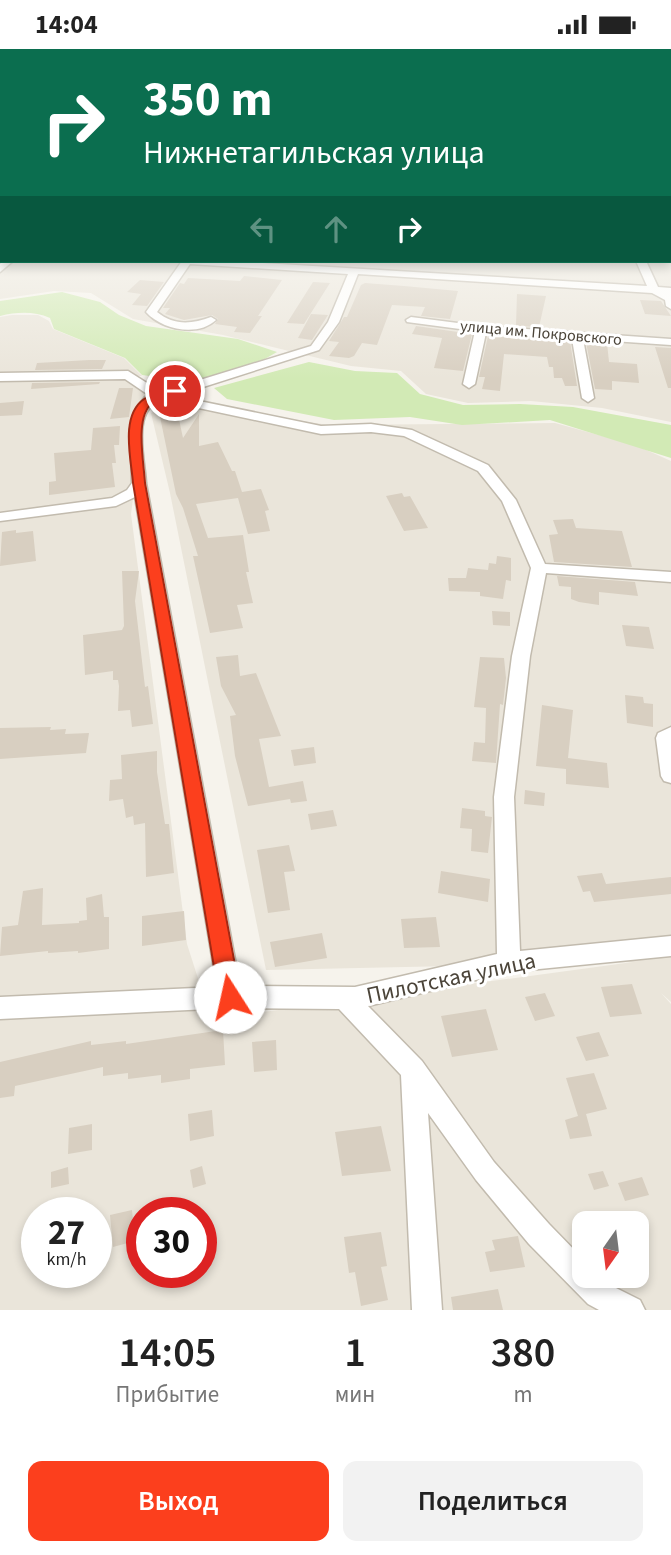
<!DOCTYPE html>
<html lang="ru">
<head>
<meta charset="utf-8">
<style>
  body { margin:0; font-family:"Source Sans 3",sans-serif; background:#f2f2f2; color:#222; height:100vh; display:flex; flex-direction:column; font-size:26px; white-space:nowrap }
  * { box-sizing:border-box; margin:0 }
  p { font-size:23px; color:#767676 }
  .icon { flex:none; width:38px; height:38px; fill:none; stroke:currentColor; stroke-width:2; stroke-linecap:round; stroke-linejoin:round }
  .map { position:relative; height:1261px; overflow:hidden }
  .details { display:flex; flex-direction:column; background:#fff; flex:1 }
  .details>* { flex:none }
  .top-card { position:absolute; left:0px; top:0px; width:672px; height:214px; box-shadow:0 4px 10px #0003; background:#0b6e4f; color:#fff; overflow:hidden }
  .needle { width:46px; rotate:194deg }
  .fabs { position:absolute; left:572px; top:1162px; display:grid; gap:14px }
  .fabs a { display:grid; place-items:center; width:77px; height:77px; border-radius:14px; background:#fff; box-shadow:0 4px 10px #0003; font-size:35px }
  .speed { position:absolute; left:21px; top:1148px; display:flex; gap:14px; font-size:35px; font-weight:700; text-align:center }
  .speed>* { display:grid; place-content:center; width:91px; height:91px; border-radius:50%; background:#fff; box-shadow:0 4px 10px #0003; line-height:1 }
  .speed small { font-size:18px; font-weight:400 }
  .speed .limit { border:10px solid #d22; background:#fff; color:#111 }
  .pin { position:absolute; display:grid; place-items:center; width:60px; height:60px; color:#fff; margin:-30px; border:4px solid #fff; border-radius:50%; box-shadow:0 2px 7px #0007 }
  .me { position:absolute; width:77px; margin:-38px; rotate:350deg; stroke-linejoin:round; filter:drop-shadow(0 0 5px #0008) }
  .turn { display:flex; align-items:center; gap:24px; height:147px; padding:0 28px; font-size:32px }
  .turn .icon { width:91px; height:91px; stroke-width:2.5 }
  .turn b { display:block; font-size:49px; line-height:60px }
  .lanes { display:flex; align-items:center; height:66px; padding:0 28px; background:#0003; justify-content:center; gap:35px; direction:ltr }
  .lanes .off { opacity:.35 }
  .eta { display:flex; justify-content:space-evenly; align-items:center; height:119px; text-align:center }
  .eta b { font-size:42px; font-weight:600; line-height:49px }
  .cta { display:flex; gap:14px; margin-top:auto; padding:14px 28px }
  .cta a { flex:1; height:80px; border-radius:14px; background:#fc3f1d; color:#fff; font-size:28px; font-weight:600; line-height:80px; text-align:center }
  .cta a+a { background:#f2f2f2; color:#222 }
  .status { display:flex; justify-content:space-between; align-items:center; height:49px; padding:0 35px; background:#fff; direction:ltr }
  .status svg { height:19px; fill:currentColor }
  .map>svg:first-child { display:block }
  .residential { fill:#eae5da; fill-rule:evenodd }
  .green { fill:#d2eab5 }
  .building { fill:#d8cfc1 }
  .lines { fill:none; stroke-linecap:round; stroke-linejoin:round }
  .minor-casing { stroke:#c2bbae; stroke-width:3 }
  .minor { fill:#fff; fill-rule:evenodd }
  .route { fill:#fc3f1d; stroke:#a42913; stroke-width:2 }
  .labels { text-anchor:middle; dominant-baseline:central; stroke-width:6; stroke-linejoin:round; paint-order:stroke }
  .far-street-label { font-size:16px; fill:#4b4439; stroke:#fff }
  .near-street-label { font-size:23px; fill:#4b4439; stroke:#fff }
</style>
</head>
<body>
<div class="status"><b>14:04</b><svg viewBox="0 0 49 12"><path d="M0 12V9h3v3zM5 12V6h3v6zM10 12V3h3v9zM15 12V0h3v12zM26 1h20v11H26zM47 4h2v5h-2z"/></svg></div>
<div class="map">
<svg width="671" height="1261" viewBox="0 0 671 1261">
  <rect width="100%" height="100%" fill="#f6f3ec"/>
  <path class="residential" d="M0,154L2,212H670L671,154V373L602,359L531,352L468,354L426,345L401,322L351,317L223,286L133,270L91,244L54,242L0,250Z
    M12,266H38L49,272L53,280L124,309L142,327L120,328L147,346L131,465L187,895L211,970L633,913L266,921L170,444L151,364L177,352L328,376L555,374L635,396L671,412V953L661,944L671,955V1261H0V268ZM37,1164H96V1223H37ZM142,1164H201V1223H142ZM584,1174H637V1227H584Z"/>
  <path class="green" d="M62,243L100,253L119,266L146,277L238,290L277,303L256,315L203,329L180,331L142,326L125,309L54,280L50,269C34,262 17,263 0,267V252Z
    M309,313L355,322L397,324L420,345L463,356L520,355L573,358L671,376V409L550,371L462,376L410,368L334,371L227,350L214,339Z"/>
  <path class="building" d="M244,227L282,231L258,267H262L250,284L234,283L237,278L215,275L218,270L212,266L184,271L165,265L170,259H163L180,234L184,235L188,229L240,232Z
    M140,231L164,233L147,257L132,256L141,245L127,243Z
    M313,233L330,234L304,275L287,274Z
    M365,234L404,237L458,242L450,270L421,267L425,258L392,256L377,296L362,294L354,307L349,309L329,307L339,293L329,292L344,268H347L361,236Z
    M517,245L546,247L539,278L516,277Z
    M640,251L661,252L671,267L645,265Z
    M311,265L328,266L312,291L298,289Z
    M416,277L472,285L463,322L434,319L442,289L412,285Z
    M488,287L570,292L577,337H565L562,329H554L553,318H549L547,308L504,305L500,342L482,340L485,328H479Z
    M586,293L607,294L609,313L637,315L639,334L612,332V341L595,340Z
    M655,298L671,299V339H668Z
    M89,311H106L102,320L35,321L37,314Z
    M100,333L99,335L31,340L32,334Z
    M119,339H133L129,368L110,370Z
    M24,352L22,366L0,367V354Z
    M177,361L183,389L199,365V397L218,393L232,422H235L242,443L261,440L269,461L265,462L270,482L248,485L238,449L196,455L208,489L243,486L249,523H246L253,554L237,556L243,579L210,584L193,507H198L183,459L176,445L159,363Z
    M120,377L119,396H114L116,414H112L115,438L49,446V433L56,432L54,404L91,401L93,379Z
    M402,444L404,448L410,447L428,479L404,482L386,447Z
    M573,470L576,479L622,482L632,518L554,513L549,486L558,485L553,471Z
    M16,481V484L33,482L36,512L0,517L2,483Z
    M497,507L511,509V532L506,531L503,550L480,547V543L449,542L448,529H466L468,519L488,521L489,514L496,515Z
    M122,522H139L135,552L145,638L148,637L153,675L132,678L130,661L118,662L119,637L118,631H113V622L85,626L83,586L122,581L124,577Z
    M557,527L635,533L638,547L599,543V556L579,553L571,550V538L559,537Z
    M492,562L510,563V577L493,576Z
    M622,576L649,578L654,600L626,597Z
    M238,606L240,627L256,624L281,687L259,690L269,738L303,732L307,752L291,754L290,750L248,757L235,707L230,667L236,666L221,637L216,608Z
    M480,608L504,609L506,629L503,656L500,655L496,714L472,712L474,693L485,694L486,659L474,658Z
    M625,646L643,648L644,654L653,655V678L627,674Z
    M542,656L573,661L568,709L607,714L609,739L566,735V720L536,717Z
    M51,678L50,681L66,680L65,685L89,684L86,704L0,710V679Z
    M314,698L316,714L294,717L291,701Z
    M157,702V723L165,775H169L174,824L146,828L145,774L134,776L133,767L126,769L123,750L109,752L110,731L122,730L121,706Z
    M525,741L545,744L544,757L524,755Z
    M462,759L485,762V767L492,768L488,804L471,802L472,780L460,779Z
    M333,761L337,777L311,781L308,765Z
    M289,796L295,822L284,823L290,861L268,864L257,801Z
    M441,822L490,830L488,853L438,844Z
    M602,824L606,835L671,828V845L594,853L590,842L583,843L577,827Z
    M43,839L42,876L79,874V872L87,871L86,849L102,845L104,868H109V900L78,904V902L48,904V902L0,907L2,878L18,876L23,842Z
    M184,862L186,891L142,897V867Z
    M436,868L440,898L404,899L401,870Z
    M322,884L327,909L275,918L270,893Z
    M632,935L642,965L610,968L601,938Z
    M545,944L555,967L535,972L525,948Z
    M486,960L498,1001L452,1008L441,967Z
    M223,981L225,1016L190,1020V1030L161,1034V1026L128,1030V1024L103,1027V1018L15,1037L14,1047L0,1049V1013L91,992V996L126,992V995Z
    M599,983L609,1007L586,1012L576,988Z
    M276,991L277,1021L254,1023L252,993Z
    M594,1024L607,1060L586,1065L592,1087L570,1090L565,1071L578,1067L566,1029Z
    M212,1061L214,1087L190,1092L188,1065Z
    M92,1075V1101L68,1105L69,1079Z
    M381,1077L391,1122L342,1127L335,1083Z
    M202,1117L206,1135L193,1139L190,1121Z
    M68,1118L69,1135L51,1139V1123Z
    M603,1122L609,1137L594,1141L588,1125Z
    M642,1128L649,1146L625,1152L618,1134Z
    M132,1161L135,1192L113,1198L110,1166Z
    M381,1183L387,1217L381,1218L388,1251L361,1257L355,1223L349,1224L344,1188Z
    M518,1187L525,1218L490,1223L485,1203L495,1201L492,1191Z
    M498,1240L503,1261H453L451,1248Z"/>
  <g class="lines">
    <g class="minor-casing">
      <path id="minor" d="M670,160H671V166H670Z
        M0,198H2V204H0Z
        M3,212H13L0,223V215Z
        M182,212H230L647,237L636,212H646L658,238L671,239V260L666,257L665,251L652,244L358,225L339,273L319,301L175,347L321,377L371,375L412,381L488,416L516,451L545,515L671,523V533L546,524L530,607L514,748L520,902L671,887V907L509,923L368,957L422,1012L494,1113L549,1175L584,1211V1227H600L608,1235L640,1251L645,1261H599L588,1255L529,1195L476,1131L428,1064L442,1261H412L401,1026L339,960L230,959L0,970V948L217,938L135,448L116,457L0,472V464L112,449L127,441L132,434L130,380L136,360L145,348L150,347L125,330L0,332V324L128,322L161,343L311,297L328,273L348,225L190,215L157,263C174,277 192,275 211,268L216,271C198,288 162,281 146,263ZM161,351L321,385L371,383L404,387L478,422L502,452L531,519L512,607L494,748L497,905L355,938L240,937L146,434C145,411 131,361 161,351Z
        M411,268L481,277L671,290V296L583,290L594,349L588,353L582,349L572,290L486,284L475,335L469,339L463,335L475,282L407,273L406,271Z
        M671,678V734L664,732L661,727L656,689L658,684Z"/>
    </g>
    <use href="#minor" class="minor"/>
  </g>
  <linearGradient id="sky" x2="0" y2="1"><stop stop-color="#8fc1ec"/><stop offset="0.47" stop-color="#fbfaf6"/><stop offset="1" stop-color="#fbfaf6" stop-opacity="0"/></linearGradient>
  <rect width="671" height="330" fill="url(#sky)"/>
  <path class="route" d="M175,339L181,342L179,345C171,347 160,349 153,354C134,366 144,414 145,434L241,948L238,955L230,958L222,955L219,948L133,434C131,409 120,367 144,350C152,344 166,342 175,339Z"/>
  <g class="labels">
    <g class="far-street-label">
      <text transform="translate(541 284) rotate(5)">улица им. Покровского</text>
    </g>
    <g class="near-street-label">
      <text transform="translate(451 929) rotate(-12)">Пилотская улица</text>
    </g>
  </g>
</svg>
<div class="fabs">
<a><svg class="needle" viewBox="-14 -14 28 28"><path d="M0-13l5 13h-10z" fill="#e53935"/><path d="M0 13l5-13h-10z" fill="#767676"/></svg></a>
</div>
<div class="speed"><div>27<small>km/h</small></div><div class="limit">30</div></div>
<div class="pin" style="left:175px;top:342px;background:#d93025"><svg class="icon" aria-label="arrive" viewBox="0 0 24 24"><path d="M6 21V4h12l-3 4 3 4H6"/></svg></div>
<svg class="me" style="left:230px;top:948px" viewBox="-20 -20 40 40"><circle r="19" fill="#fff"/><path d="M0-13L10 11 0 6-10 11z" fill="#fc3f1d"/></svg>
<div class="top-card">
<div class="turn"><svg class="icon" aria-label="right" viewBox="0 0 24 24"><path d="M7 20v-9h11M14 6l5 5-5 5"/></svg><div><b>350 m</b>Нижнетагильская улица</div></div>
<div class="lanes"><svg class="icon off" aria-label="left" viewBox="0 0 24 24"><path d="M17 20v-9H6M10 6l-5 5 5 5"/></svg><svg class="icon off" aria-label="ahead" viewBox="0 0 24 24"><path d="M12 20V5M6 11l6-6 6 6"/></svg><svg class="icon" aria-label="right" viewBox="0 0 24 24"><path d="M7 20v-9h11M14 6l5 5-5 5"/></svg></div>
</div>
</div>
<section class="details">
<div class="eta">
<div><b>14:05</b><p>Прибытие</p></div>
<div><b>1</b><p>мин</p></div>
<div><b>380</b><p>m</p></div>
</div>
<div class="cta"><a>Выход</a><a>Поделиться</a></div>
</section>
</body>
</html>
